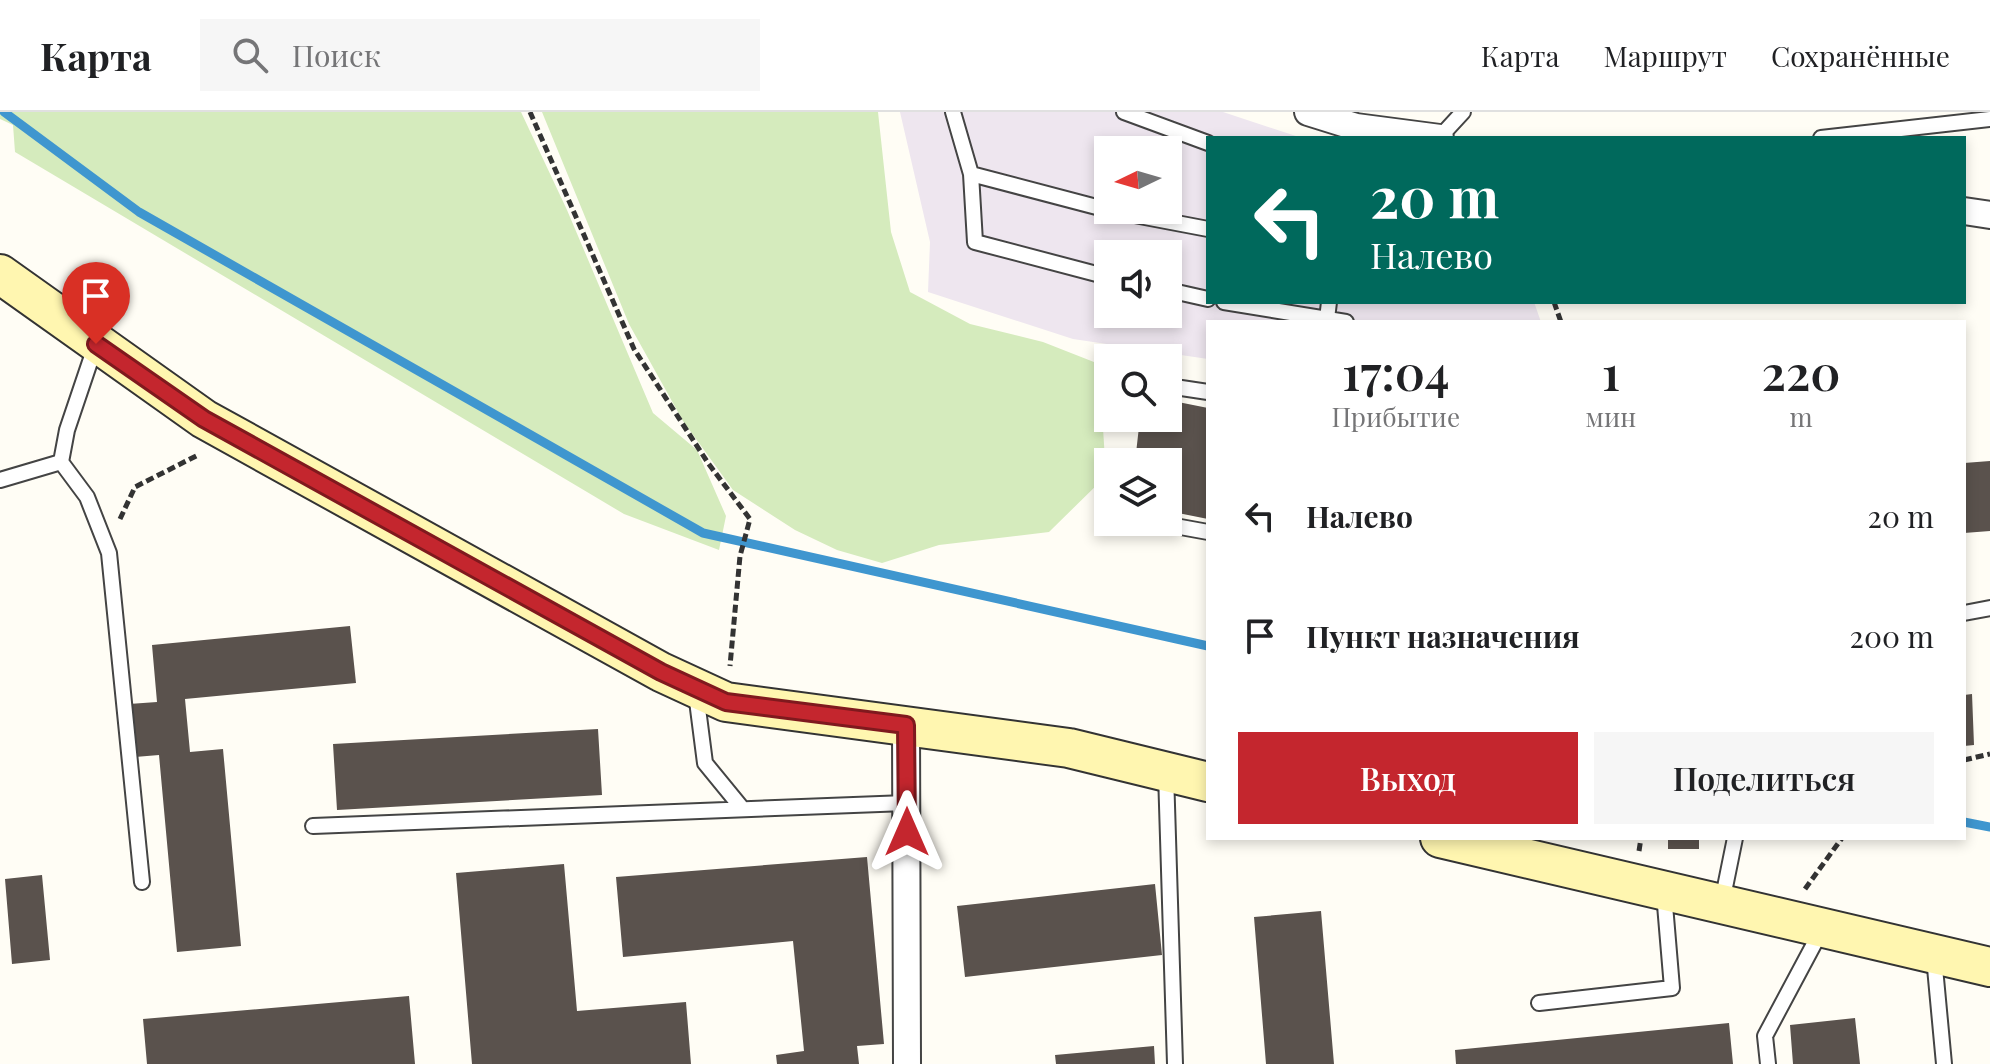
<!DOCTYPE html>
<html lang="ru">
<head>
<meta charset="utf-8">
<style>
  body { margin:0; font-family:"Playfair Display",serif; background:#f6f6f6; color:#202124; height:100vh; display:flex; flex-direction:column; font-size:30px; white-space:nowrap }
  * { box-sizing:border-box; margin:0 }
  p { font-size:26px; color:#757577 }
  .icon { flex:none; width:44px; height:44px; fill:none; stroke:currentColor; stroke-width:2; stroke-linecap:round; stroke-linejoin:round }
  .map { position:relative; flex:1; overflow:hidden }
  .drawer { position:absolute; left:1206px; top:208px; width:760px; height:520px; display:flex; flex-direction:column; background:#fff; border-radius:0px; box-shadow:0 4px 12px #0003 }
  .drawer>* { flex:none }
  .guide { position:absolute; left:1206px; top:24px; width:760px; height:168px; border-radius:0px; box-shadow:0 4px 12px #0003; background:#00695c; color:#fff; overflow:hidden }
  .needle { width:52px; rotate:265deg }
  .buttons { position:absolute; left:1094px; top:24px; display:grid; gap:16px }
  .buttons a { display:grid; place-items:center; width:88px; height:88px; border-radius:0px; background:#fff; box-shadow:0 4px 12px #0003; font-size:40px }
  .pin { position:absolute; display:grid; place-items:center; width:68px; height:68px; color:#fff; margin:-82px -34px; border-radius:50% 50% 50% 0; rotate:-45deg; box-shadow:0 0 8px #0007 }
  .pin .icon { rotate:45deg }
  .me { position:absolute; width:88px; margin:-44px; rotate:0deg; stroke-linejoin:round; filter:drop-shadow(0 0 6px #0008) }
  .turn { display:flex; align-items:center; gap:28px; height:168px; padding:0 32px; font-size:36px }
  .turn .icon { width:104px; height:104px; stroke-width:2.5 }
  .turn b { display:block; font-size:56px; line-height:68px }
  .eta { display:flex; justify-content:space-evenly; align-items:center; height:136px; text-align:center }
  .eta b { font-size:48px; font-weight:600; line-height:56px }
  .cta { display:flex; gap:16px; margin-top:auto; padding:16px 32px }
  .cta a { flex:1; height:92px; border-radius:0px; background:#c4262e; color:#fff; font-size:32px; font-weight:600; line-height:92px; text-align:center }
  .cta a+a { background:#f6f6f6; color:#202124 }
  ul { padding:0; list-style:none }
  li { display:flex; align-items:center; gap:24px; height:120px; padding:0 32px }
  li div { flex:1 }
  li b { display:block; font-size:30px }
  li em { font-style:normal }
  header { display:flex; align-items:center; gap:48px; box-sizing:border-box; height:112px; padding:0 40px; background:#fff; border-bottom:2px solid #e0e0e0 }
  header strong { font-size:38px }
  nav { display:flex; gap:44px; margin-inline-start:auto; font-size:28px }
  .search { width:560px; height:72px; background:#f6f6f6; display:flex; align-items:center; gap:20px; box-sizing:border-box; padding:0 28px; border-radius:0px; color:#757577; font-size:30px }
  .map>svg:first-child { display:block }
  .industrial { fill:#eee6ef; fill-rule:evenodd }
  .green { fill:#d5ebbd }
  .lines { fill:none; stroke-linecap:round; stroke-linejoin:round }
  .stream { stroke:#3f96cf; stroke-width:9 }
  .building { fill:#5a524d }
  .lane-casing { stroke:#444; stroke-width:18 }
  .street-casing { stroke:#444; stroke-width:30 }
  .secondary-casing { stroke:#333; stroke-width:42 }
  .path { stroke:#333; stroke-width:5; stroke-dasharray:8 4; stroke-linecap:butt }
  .lane { stroke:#fff; stroke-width:14 }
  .street { stroke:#fff; stroke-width:26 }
  .secondary { stroke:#fff6b0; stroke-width:38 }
  .route-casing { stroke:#7f191e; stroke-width:20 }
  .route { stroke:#c4262e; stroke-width:14 }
</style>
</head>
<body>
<header>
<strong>Карта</strong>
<div class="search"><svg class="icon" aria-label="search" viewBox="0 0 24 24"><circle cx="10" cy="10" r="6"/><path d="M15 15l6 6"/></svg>Поиск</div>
<nav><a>Карта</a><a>Маршрут</a><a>Сохранённые</a></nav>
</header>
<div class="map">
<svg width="1990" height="952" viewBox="0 0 1990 952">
  <rect width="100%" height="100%" fill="#fffdf5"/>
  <path class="industrial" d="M900,0H1223L1302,26H1208V190H1534L1541,210H1208V247L1073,227L928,180L930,130ZM1108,38H1168V98H1108ZM1108,142H1168V202H1108Z"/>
  <path class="green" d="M0,0H521L567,98L653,301L697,338L726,404L719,438L624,402L15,40L13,13L0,7Z
    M542,0H878L891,120L910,180L970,212L1043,230L1099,252L1106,364L1049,420L939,433L882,451L837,438L795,418L733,378L683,309L629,212Z"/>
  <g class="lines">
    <path class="stream" d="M4,0L139,100L703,421L1208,534
      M1964,710L1990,715"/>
  </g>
  <path class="building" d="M1168,288L1208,296V407L1168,399V350H1135L1140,306H1168Z
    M1990,349V419L1964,421V351Z
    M350,514L356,571L185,587L190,640L223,637L241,834L177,840L159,643L135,645L129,592L157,590L152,533Z
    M1972,582L1974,633L1964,634V583Z
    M598,617L602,683L337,698L333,632Z
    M1668,726H1699V737H1668Z
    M867,745L884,932L857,934L859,952H777L776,943L804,939L793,829L623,845L616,765Z
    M564,752L577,899L686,890L691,952H472L456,761Z
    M42,763L50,848L12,852L5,767Z
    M1155,772L1162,843L965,865L957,794Z
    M1321,799L1334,952H1266L1254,805Z
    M409,884L415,952H147L143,907Z
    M1855,906L1860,952H1793L1790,913Z
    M1729,911L1733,952H1456L1455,938Z
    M1154,934L1155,952H1056L1055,943Z"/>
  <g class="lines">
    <g class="lane-casing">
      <path id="lane" d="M953,0L971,62L975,130L1108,165
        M1124,0L1208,31
        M1439,26L1463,0
        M1821,26L1990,7
        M971,62L1108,98
        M1108,98L1208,117
        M1168,178L1208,187
        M1224,190L1346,210
        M1327,207L1329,190
        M96,232L67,318L61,350L87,385L109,441L142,770
        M1168,274L1208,280
        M0,368L61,350
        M1153,410L1208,420
        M1964,501L1990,496
        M696,581L705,651L741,695
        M1166,661L1175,952
        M313,714L906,691
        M1722,790L1735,726
        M1934,845L1944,952
        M1539,891L1672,876L1664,781
        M1768,952L1765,924L1821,819"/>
    </g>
    <g class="street-casing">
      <path id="street" d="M1308,0L1356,15L1440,26
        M1964,99L1990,103
        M906,613L907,952"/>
    </g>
    <g class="secondary-casing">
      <path id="secondary" d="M0,162L204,307L661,560L726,590L1069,636L1208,670
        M1440,726L1990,855"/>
    </g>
    <path class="path" d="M530,0L634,237L708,351L750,407L740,444L730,554
      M1554,190L1561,210
      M120,407L135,375L198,343
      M1964,648L1990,642
      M1639,739L1641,726
      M1805,777L1842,726"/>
    <use href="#lane" class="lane"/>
    <use href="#street" class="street"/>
    <use href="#secondary" class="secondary"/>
  </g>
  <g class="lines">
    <g class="route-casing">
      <path id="route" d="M96,232L204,307L661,560L726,590L906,613L907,720"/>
    </g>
    <use href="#route" class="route"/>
  </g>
</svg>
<div class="buttons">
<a><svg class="needle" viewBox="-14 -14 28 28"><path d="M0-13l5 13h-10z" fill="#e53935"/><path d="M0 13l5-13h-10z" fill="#757577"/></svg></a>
<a><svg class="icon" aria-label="sound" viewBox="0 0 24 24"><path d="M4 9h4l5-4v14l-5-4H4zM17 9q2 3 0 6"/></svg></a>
<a><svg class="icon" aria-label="search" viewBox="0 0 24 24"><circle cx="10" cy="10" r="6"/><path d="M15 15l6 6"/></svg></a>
<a><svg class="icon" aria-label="layers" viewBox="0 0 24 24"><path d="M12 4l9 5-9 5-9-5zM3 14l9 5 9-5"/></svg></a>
</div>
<div class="pin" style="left:96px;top:232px;background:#d93025"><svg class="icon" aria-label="arrive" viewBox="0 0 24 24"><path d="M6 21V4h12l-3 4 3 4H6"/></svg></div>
<svg class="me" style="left:907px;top:720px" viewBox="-20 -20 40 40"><path d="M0-17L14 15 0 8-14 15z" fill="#c4262e" stroke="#fff" stroke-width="4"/></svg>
<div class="guide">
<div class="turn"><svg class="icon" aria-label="left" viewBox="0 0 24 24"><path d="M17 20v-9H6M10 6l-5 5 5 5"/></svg><div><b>20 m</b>Налево</div></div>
</div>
<section class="drawer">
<div class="eta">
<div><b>17:04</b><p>Прибытие</p></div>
<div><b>1</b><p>мин</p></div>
<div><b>220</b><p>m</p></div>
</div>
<ul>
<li><svg class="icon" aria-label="left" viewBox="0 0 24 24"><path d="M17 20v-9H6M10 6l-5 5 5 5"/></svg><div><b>Налево</b></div><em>20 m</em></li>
<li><svg class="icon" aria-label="arrive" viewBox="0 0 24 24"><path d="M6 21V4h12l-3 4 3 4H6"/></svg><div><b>Пункт назначения</b></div><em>200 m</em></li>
</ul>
<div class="cta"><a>Выход</a><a>Поделиться</a></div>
</section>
</div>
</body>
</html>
